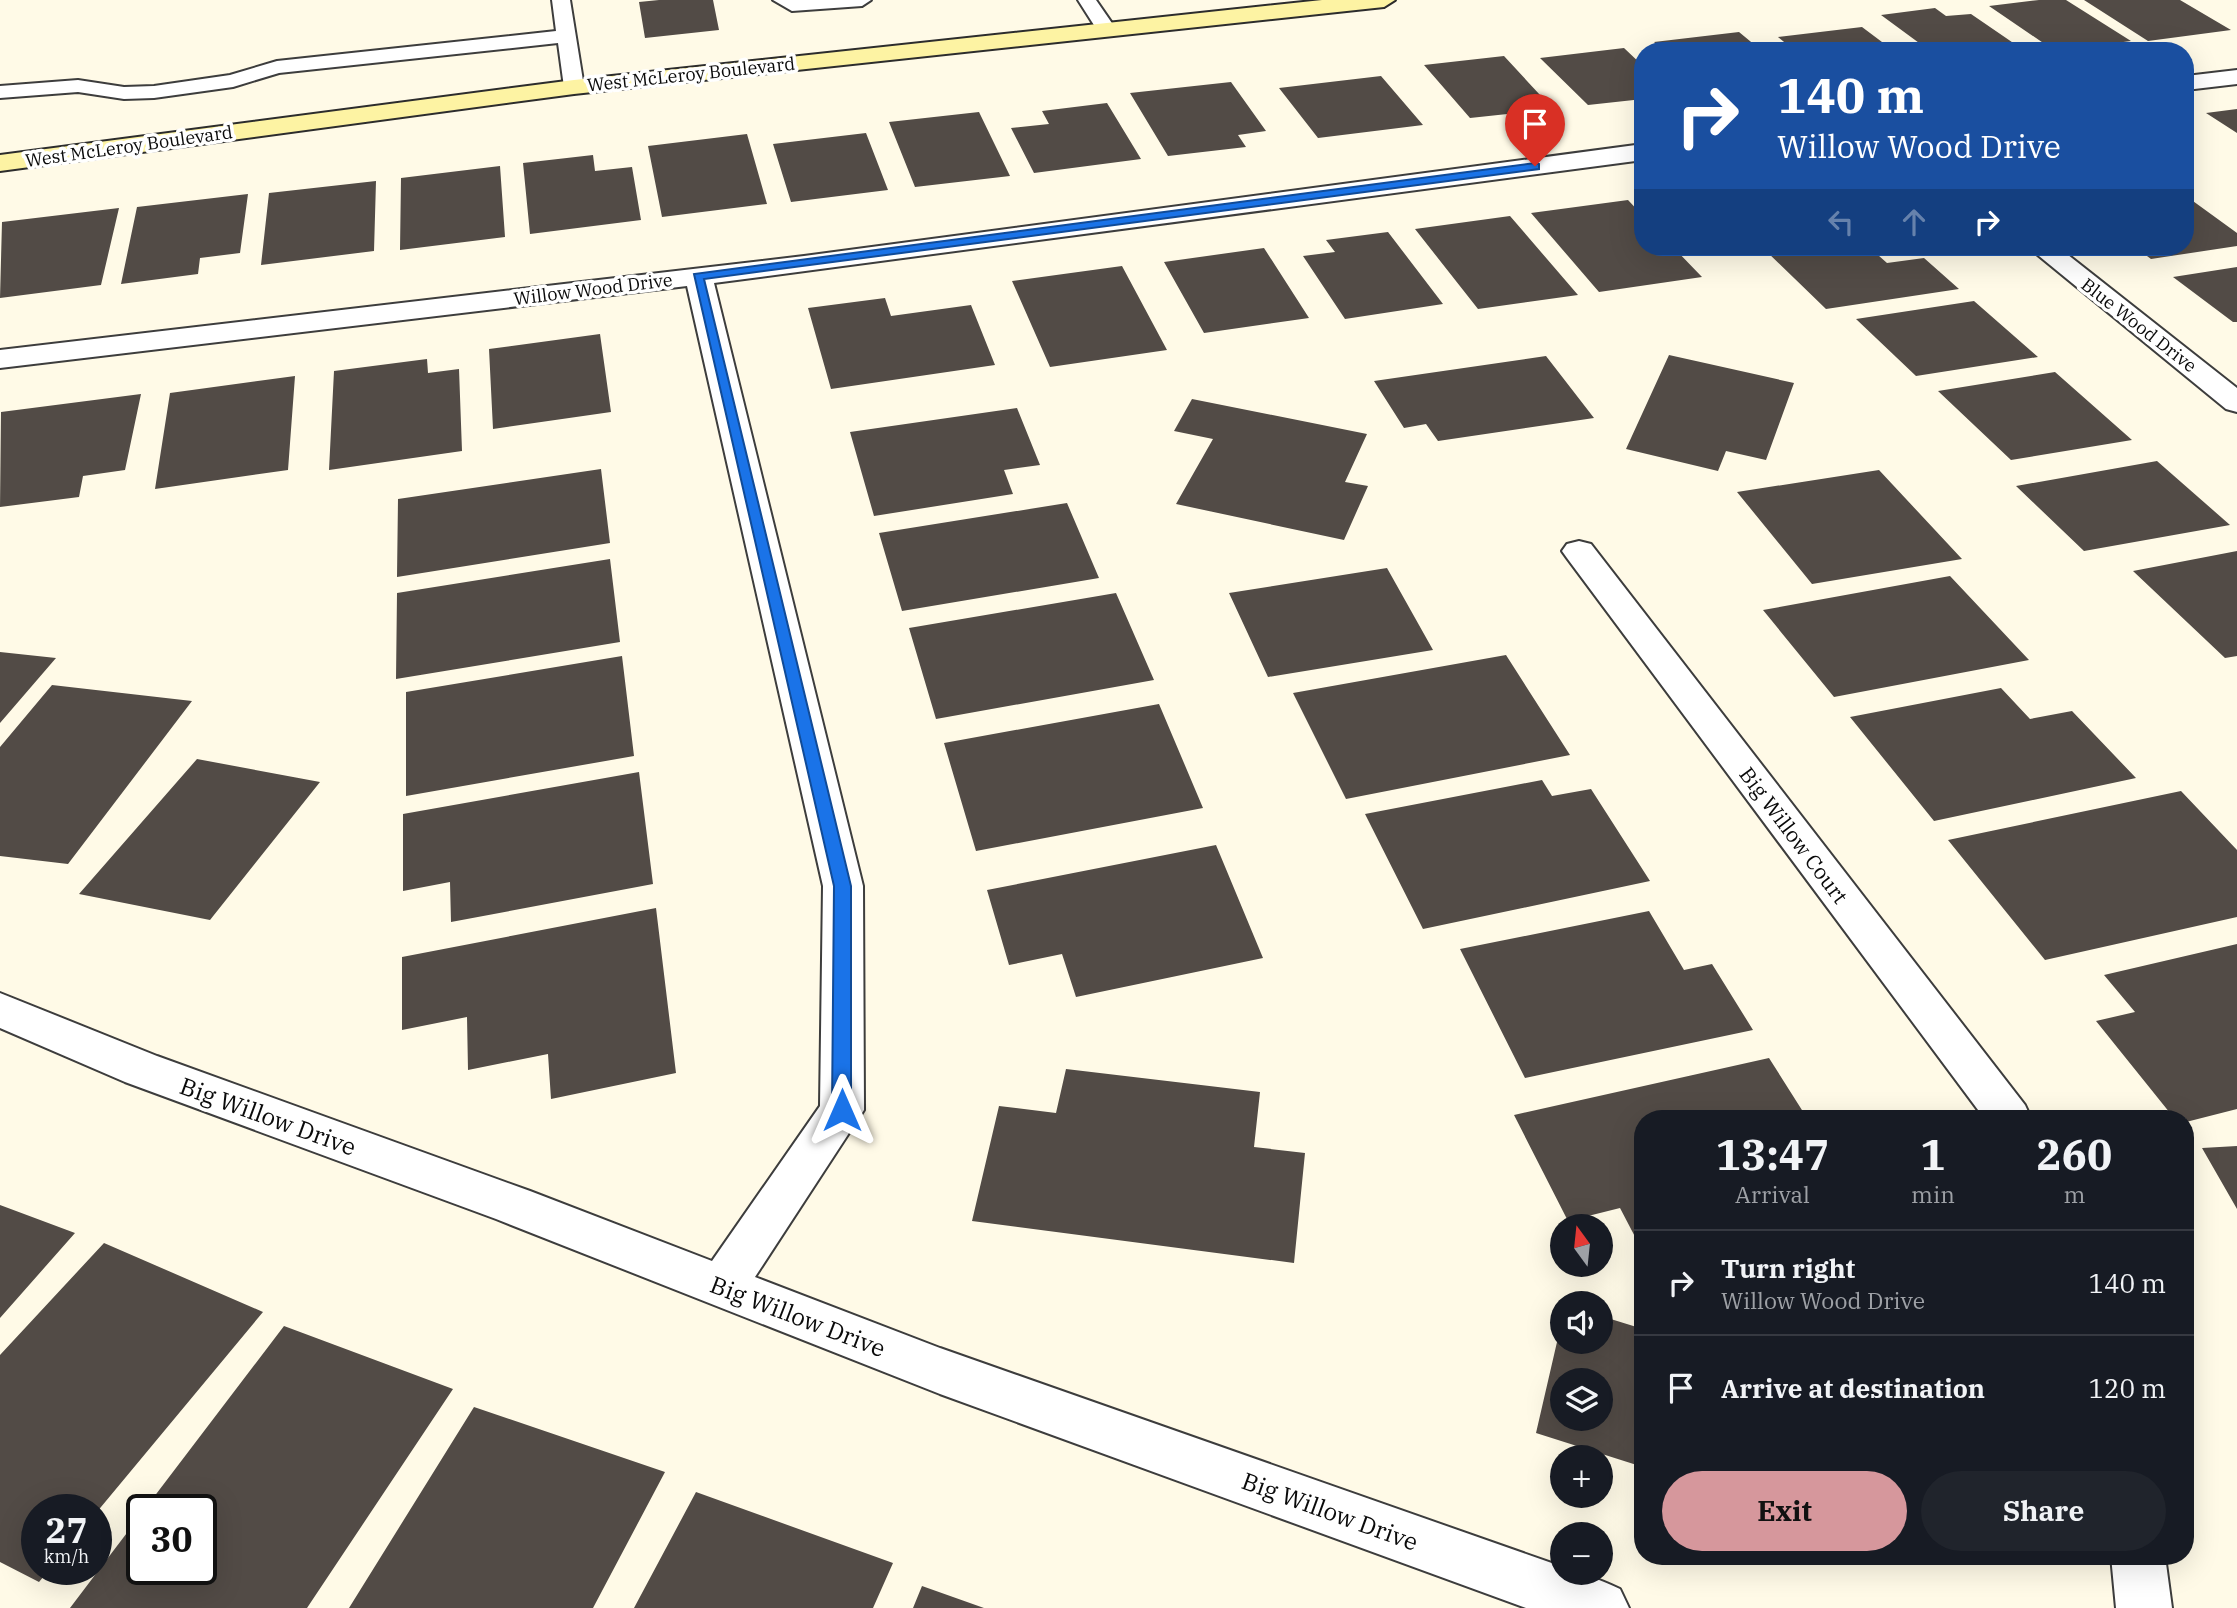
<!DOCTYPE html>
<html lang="en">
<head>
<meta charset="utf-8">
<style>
  body { margin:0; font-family:"IBM Plex Serif",serif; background:#20242c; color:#f1f3f6; height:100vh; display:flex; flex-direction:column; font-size:26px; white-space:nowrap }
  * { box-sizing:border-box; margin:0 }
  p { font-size:23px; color:#9ea1a6 }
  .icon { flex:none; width:38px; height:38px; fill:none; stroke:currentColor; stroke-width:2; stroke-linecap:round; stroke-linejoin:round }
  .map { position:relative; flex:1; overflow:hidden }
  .sheet { position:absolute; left:1634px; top:1110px; width:560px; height:455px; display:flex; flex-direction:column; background:#171b24; border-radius:28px; box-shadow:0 7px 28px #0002 }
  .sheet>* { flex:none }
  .top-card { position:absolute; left:1634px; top:42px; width:560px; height:214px; border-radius:28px; box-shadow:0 7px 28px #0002; background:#1a4fa0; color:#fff; overflow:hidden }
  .needle { width:46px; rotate:345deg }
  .tools { position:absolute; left:1550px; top:1214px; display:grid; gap:14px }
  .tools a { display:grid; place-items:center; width:63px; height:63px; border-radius:50%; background:#171b24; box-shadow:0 7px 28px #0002; font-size:35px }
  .speed { position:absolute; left:21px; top:1494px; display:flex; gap:14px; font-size:35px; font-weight:700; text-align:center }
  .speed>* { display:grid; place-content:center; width:91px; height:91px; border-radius:50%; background:#171b24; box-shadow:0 7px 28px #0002; line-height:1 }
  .speed small { font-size:18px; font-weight:400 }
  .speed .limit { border:4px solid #111; border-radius:10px; background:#fff; color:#111 }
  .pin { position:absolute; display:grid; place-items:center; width:60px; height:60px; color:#fff; margin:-72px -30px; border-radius:50% 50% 50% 0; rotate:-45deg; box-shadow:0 0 7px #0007 }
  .pin .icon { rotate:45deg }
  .me { position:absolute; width:77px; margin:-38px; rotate:0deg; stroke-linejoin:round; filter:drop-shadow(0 0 5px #0008) }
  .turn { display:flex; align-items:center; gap:24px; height:147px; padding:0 28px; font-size:32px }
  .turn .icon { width:91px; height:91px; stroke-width:2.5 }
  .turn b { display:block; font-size:49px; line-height:60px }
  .lanes { display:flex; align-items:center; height:66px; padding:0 28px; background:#0003; justify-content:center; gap:35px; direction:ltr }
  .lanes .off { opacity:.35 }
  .eta { display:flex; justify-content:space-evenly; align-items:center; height:119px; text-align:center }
  .eta b { font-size:42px; font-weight:700; line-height:49px }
  .cta { display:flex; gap:14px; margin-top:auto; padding:14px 28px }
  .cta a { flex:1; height:80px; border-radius:42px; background:#d6979c; color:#111; font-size:28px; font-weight:700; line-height:80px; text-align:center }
  .cta a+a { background:#20242c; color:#f1f3f6 }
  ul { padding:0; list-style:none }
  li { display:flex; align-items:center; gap:21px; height:105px; padding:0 28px; border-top:2px solid #363941 }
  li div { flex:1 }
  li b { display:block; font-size:26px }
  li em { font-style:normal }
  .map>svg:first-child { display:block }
  .building { fill:#524b46; fill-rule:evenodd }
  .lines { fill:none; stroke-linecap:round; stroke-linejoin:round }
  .service-casing { stroke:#3d3d3d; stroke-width:4 }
  .minor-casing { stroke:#3d3d3d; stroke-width:4 }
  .secondary-casing { stroke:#2c2c2c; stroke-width:4 }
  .service { fill:#fff; fill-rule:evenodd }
  .minor { fill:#fff; fill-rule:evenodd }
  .secondary { fill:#fdf3a3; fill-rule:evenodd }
  .route { fill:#1a73e8; stroke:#114b97; stroke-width:2 }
  .labels { text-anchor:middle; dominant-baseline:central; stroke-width:7; stroke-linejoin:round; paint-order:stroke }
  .far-street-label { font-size:18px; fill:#0a0a0a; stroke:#fff }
  .street-label { font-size:21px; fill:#0a0a0a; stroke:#fff }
  .near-street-label { font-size:24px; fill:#0a0a0a; stroke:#fff }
</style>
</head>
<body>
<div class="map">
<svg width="2237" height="1608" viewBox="0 0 2237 1608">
  <rect width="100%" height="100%" fill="#fffae7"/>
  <path class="building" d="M659,0H713L719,30L645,38L639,2Z
    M2039,0H2066L2131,41L2055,51L1989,6Z
    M2084,0H2180L2231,30L2148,41Z
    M1935,8L1946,16L1971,14L2025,51H1930L1881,15Z
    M1862,27L1894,51H1795L1778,37Z
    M1739,32L1762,51H1664L1654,42Z
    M1624,48L1643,66V99L1588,105L1540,58Z
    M1504,56L1553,109L1470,118L1424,65Z
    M1381,76L1423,125L1318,138L1279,88Z
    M1231,82L1266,131L1238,135L1246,147L1168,156L1130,93Z
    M1107,103L1141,159L1034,173L1011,128L1049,124L1042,111Z
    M2237,109V133L2206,113Z
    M979,112L1010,176L915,187L889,122Z
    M866,133L888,190L791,202L773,144Z
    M747,134L767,204L662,217L648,146Z
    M593,155L595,171L632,167L641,220L530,234L523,163Z
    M500,166L505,237L400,250L401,178Z
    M376,181L374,251L261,265L269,193Z
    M248,194L240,253L200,258L198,274L121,284L137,207Z
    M2186,196L2237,233V246L2151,259L2135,247H2186Z
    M1628,200L1643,216V247H1673L1702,277L1599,292L1531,213Z
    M119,208L101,285L0,298L2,222Z
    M1510,216L1578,295L1478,309L1415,229Z
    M1388,232L1443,304L1345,319L1303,256L1335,252L1326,240Z
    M1784,247H1869L1887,263L1924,258L1959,289L1826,309L1765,250Z
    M1264,248L1309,318L1204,333L1164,262Z
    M1122,266L1167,350L1050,367L1012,281Z
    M2237,267V322H2233L2173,277Z
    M885,298L891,316L971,305L995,365L831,389L808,308Z
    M1974,301L2038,357L1916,376L1856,319Z
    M600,334L611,412L493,429L489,349Z
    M1669,355L1794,383L1766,460L1726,451L1718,471L1626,449Z
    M1546,356L1594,418L1438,441L1426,424L1404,428L1374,381Z
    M427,359L428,373L459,369L462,451L329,470L334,371Z
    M2055,372L2132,440L2011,460L1938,391Z
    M295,376L288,470L155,489L170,393Z
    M141,394L125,470L83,476L79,497L0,507L1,412Z
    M1192,399L1367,434L1345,482L1368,486L1344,540L1176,504L1213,439L1174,431Z
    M1017,408L1040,465L1004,470L1013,494L874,516L850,432Z
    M2157,461L2230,525L2084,551L2016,486Z
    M601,469L610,543L397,577L398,499Z
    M1879,470L1962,559L1812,584L1737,492Z
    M1067,503L1099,578L902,611L879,533Z
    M2237,551V656L2225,658L2133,571Z
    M610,559L620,642L396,679L397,593Z
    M1387,568L1433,650L1268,677L1229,593Z
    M1950,576L2029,660L1834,697L1763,610Z
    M1116,593L1154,680L936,719L909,628Z
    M0,652L56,658L0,723Z
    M1506,655L1570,755L1346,799L1293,693Z
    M622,656L634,756L406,796V692Z
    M52,685L192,701L68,864L0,856V747Z
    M2001,688L2030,719L2072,711L2136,778L1934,821L1850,717Z
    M1159,704L1203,808L976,851L944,743Z
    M197,759L320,782L210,920L79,894Z
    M639,772L653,884L451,922L450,882L403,891V814Z
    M1542,780L1552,796L1591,789L1650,881L1423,929L1365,814Z
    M2181,791L2237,850V917L2045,960L1948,840Z
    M1216,845L1263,958L1076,997L1062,954L1009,965L987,890Z
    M656,908L676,1073L551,1099L548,1054L468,1070L467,1017L402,1030V957Z
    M1649,911L1684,970L1712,964L1753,1030L1525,1078L1460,949Z
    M2237,944V1109L2186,1122V1118H2174L2096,1021L2135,1012L2104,975Z
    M1769,1058L1807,1118H1643V1252L1620,1208L1568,1221L1514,1115Z
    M1066,1069L1260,1092L1254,1147L1305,1153L1294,1263L972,1221L999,1106L1056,1113Z
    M2237,1146V1209L2202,1148Z
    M0,1205L75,1233L0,1318Z
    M104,1243L263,1312L96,1513V1510H37V1570H49L39,1582L0,1562V1355Z
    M1563,1316V1342H1601V1316L1643,1329V1467L1536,1433ZM1563,1381H1601V1419H1563Z
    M284,1326L453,1389L307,1608H70L142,1513V1570H201V1510H144Z
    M474,1407L665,1472L593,1608H349Z
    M696,1492L893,1563L873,1608H634Z
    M922,1586L984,1608H913Z"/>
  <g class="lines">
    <g class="service-casing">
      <path id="service" d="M552,0H570L584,87L581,91L574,93L564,87L558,43L279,73L233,87L154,98L124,99L78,92L0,98V86L78,80L124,87L154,86L230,75L277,61L556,31Z
        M773,0H871L862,6L792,11Z
        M1078,0H1096L1116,29L1113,33H1099Z"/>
    </g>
    <g class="minor-casing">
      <path id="minor" d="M2237,70V84L2186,90V76Z
        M1643,144V160L714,283L863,886L864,1110L755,1277L940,1348L1563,1567V1573C1584,1573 1601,1580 1620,1589L1629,1608H1526L940,1394L496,1219L125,1082L0,1028V993L157,1056L530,1191L712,1261L820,1106L823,886L687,286L0,368V350L804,256Z
        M2028,247H2058L2237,388V412L2226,409Z
        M1579,541L1591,544L2025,1105L2031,1118H1984L1567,558L1562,551L1567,544Z
        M2111,1556H2165L2172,1608H2116Z"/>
    </g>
    <g class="secondary-casing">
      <path id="secondary" d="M1322,0H1395L1384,7L574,94L0,171V155L574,80Z"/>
    </g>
    <use href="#service" class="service"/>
    <use href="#minor" class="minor"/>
    <use href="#secondary" class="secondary"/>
  </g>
  <path class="route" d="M1535,163L1539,164V169L704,279L851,886V1110L848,1116H835L832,1110L834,886L694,274Z"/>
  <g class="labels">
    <g class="far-street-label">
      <text transform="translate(691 74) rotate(-6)">West McLeroy Boulevard</text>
      <text transform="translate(129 146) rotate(-8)">West McLeroy Boulevard</text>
      <text transform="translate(593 289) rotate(-7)">Willow Wood Drive</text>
      <text transform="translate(2139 325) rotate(38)">Blue Wood Drive</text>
    </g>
    <g class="street-label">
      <text transform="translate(1794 835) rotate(53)">Big Willow Court</text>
    </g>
    <g class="near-street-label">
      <text transform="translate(268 1116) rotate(20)">Big Willow Drive</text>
      <text transform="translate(798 1316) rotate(21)">Big Willow Drive</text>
      <text transform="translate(1330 1511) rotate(20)">Big Willow Drive</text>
    </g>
  </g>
</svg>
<div class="tools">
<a><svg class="needle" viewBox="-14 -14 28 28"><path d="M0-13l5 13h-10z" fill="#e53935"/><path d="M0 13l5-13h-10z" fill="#9ea1a6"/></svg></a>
<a><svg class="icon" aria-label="sound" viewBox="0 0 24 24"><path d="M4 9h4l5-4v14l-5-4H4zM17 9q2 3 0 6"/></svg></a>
<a><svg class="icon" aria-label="layers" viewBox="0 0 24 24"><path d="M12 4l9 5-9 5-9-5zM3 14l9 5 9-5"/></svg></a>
<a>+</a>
<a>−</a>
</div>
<div class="speed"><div>27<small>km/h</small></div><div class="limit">30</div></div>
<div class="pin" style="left:1535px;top:166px;background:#d93025"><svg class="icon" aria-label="arrive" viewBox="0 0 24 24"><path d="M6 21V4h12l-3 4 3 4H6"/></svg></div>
<svg class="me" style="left:842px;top:1110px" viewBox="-20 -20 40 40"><path d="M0-17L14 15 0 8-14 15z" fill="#1a73e8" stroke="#fff" stroke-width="4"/></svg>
<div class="top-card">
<div class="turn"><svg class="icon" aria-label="right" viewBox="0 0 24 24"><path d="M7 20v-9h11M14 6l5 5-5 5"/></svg><div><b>140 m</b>Willow Wood Drive</div></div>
<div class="lanes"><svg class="icon off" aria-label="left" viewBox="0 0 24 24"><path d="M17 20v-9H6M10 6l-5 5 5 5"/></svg><svg class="icon off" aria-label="ahead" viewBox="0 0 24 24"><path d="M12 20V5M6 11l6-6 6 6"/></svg><svg class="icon" aria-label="right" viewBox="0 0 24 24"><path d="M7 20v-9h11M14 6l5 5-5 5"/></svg></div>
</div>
<section class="sheet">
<div class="eta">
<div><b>13:47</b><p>Arrival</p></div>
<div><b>1</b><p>min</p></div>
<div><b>260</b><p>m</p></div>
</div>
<ul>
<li><svg class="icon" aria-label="right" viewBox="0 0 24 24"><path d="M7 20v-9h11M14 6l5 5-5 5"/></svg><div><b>Turn right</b><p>Willow Wood Drive</p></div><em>140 m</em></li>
<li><svg class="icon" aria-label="arrive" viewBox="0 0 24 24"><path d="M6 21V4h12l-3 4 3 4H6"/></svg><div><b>Arrive at destination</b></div><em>120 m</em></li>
</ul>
<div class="cta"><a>Exit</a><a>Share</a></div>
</section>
</div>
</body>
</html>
